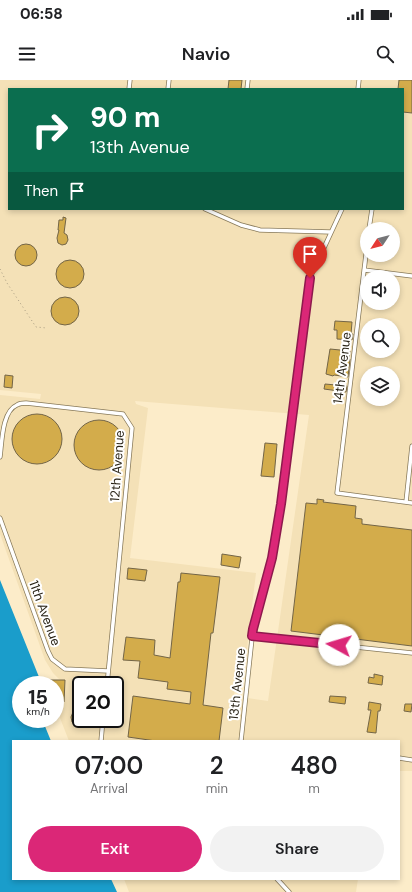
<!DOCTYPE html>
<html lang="en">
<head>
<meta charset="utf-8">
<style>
  body { margin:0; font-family:"DM Sans",sans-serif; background:#f2f2f2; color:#202124; height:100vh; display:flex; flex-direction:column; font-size:15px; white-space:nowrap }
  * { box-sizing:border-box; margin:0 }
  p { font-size:13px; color:#757577 }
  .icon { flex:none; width:22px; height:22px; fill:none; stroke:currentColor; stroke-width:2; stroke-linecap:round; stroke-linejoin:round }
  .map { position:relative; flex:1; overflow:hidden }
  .side { position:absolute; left:12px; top:660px; width:388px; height:140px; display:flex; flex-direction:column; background:#fff; border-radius:0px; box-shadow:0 2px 6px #0003 }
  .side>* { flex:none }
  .guide { position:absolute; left:8px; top:8px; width:396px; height:122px; border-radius:0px; box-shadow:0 2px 6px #0003; background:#0b6e4f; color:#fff; overflow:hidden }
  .needle { width:26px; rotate:234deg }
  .buttons { position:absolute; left:360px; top:142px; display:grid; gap:8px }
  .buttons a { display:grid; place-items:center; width:40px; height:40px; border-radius:50%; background:#fff; box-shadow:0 2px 6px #0003; font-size:20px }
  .speed { position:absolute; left:12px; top:596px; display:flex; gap:8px; font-size:20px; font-weight:700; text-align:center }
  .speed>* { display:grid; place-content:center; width:52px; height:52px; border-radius:50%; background:#fff; box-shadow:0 2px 6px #0003; line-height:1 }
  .speed small { font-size:10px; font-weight:400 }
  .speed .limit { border:2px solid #111; border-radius:6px; background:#fff; color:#111 }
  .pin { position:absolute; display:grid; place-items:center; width:34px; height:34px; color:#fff; margin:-41px -17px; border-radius:50% 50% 50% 0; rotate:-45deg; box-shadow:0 0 4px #0007 }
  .pin .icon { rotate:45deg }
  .me { position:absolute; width:44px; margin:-22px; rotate:276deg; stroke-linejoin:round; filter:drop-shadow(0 0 3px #0008) }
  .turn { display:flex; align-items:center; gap:14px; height:84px; padding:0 16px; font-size:18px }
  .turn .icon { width:52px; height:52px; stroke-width:2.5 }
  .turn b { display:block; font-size:28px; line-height:34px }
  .then { display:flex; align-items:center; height:38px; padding:0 16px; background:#0003; gap:8px; font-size:15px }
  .eta { display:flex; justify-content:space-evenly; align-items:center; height:68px; text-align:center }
  .eta b { font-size:24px; font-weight:600; line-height:28px }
  .button { display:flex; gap:8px; margin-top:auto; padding:8px 16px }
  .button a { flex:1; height:46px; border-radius:24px; background:#db2777; color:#fff; font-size:16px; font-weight:600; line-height:46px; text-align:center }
  .button a+a { background:#f2f2f2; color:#202124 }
  .status { display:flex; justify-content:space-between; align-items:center; height:28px; padding:0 20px; background:#fff; direction:ltr }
  .status svg { height:11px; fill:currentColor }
  header { display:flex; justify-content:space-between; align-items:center; height:52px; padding:0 16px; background:#fff; font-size:18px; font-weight:600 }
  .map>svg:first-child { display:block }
  .built { fill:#f4e1b7; fill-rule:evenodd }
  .water { fill:#1a9dcb }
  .building { fill:#d3ac4b; stroke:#736547 }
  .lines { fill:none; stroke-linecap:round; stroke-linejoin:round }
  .lane-casing { stroke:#877959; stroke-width:5 }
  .path { stroke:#a79b81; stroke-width:1; stroke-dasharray:1 3; stroke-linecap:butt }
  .lane { stroke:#fff; stroke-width:3.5 }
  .route-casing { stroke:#8e194d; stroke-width:10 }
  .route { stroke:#db2777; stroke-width:7 }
  .labels { text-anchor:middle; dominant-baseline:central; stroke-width:4; stroke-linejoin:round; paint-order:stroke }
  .street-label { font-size:13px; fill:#2a2417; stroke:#fff }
</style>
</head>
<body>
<div class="status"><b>06:58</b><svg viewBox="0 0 49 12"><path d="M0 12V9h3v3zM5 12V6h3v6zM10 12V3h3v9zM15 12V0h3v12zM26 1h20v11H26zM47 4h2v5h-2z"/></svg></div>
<header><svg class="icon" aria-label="menu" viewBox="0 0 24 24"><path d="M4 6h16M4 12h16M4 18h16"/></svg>Navio<svg class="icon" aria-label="search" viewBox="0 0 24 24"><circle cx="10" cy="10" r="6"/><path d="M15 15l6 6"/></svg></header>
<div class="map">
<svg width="412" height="812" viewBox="0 0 412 812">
  <rect width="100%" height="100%" fill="#fcecc9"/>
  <path class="built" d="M0,0H412V691H399V661H69L60,638L61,622H55V605H47L48,600H60L53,593L45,580L0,454V315L40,319L41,314L0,310ZM9,9H403V129H9ZM367,149H393V175H367ZM367,197H393V223H367ZM367,245H393V271H367ZM367,293H393V319H367ZM135,321L309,335L268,621L234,616L236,598L244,594L256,493L130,478L148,328L136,324ZM81,605H115V639H81Z
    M124,799H358L356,812H129Z"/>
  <path class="water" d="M0,500L39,597V605H21V639H42L51,661H13V799H111L117,812H0Z"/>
  <path class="building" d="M229,0H242L241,9H228Z
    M399,0H412V33L403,32V9H398Z
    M63,137L66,138L64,153L67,155L68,160L66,164L62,165L58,163L57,158L59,150H58L59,140H63Z
    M15 175a11 11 0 1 1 22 0a11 11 0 1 1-22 0Z
    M56 194a14 14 0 1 1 28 0a14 14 0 1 1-28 0Z
    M51 231a14 14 0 1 1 28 0a14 14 0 1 1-28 0Z
    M335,241L352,242L351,254H353L352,260L337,259V250H334Z
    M330,269L350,271L349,279H350L348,297L334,295L333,296L326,294Z
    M5,295L13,296L12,308L4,307Z
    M325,304L347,306L346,312L324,309Z
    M12 359a25 25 0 1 1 50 0a25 25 0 1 1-50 0Z
    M74 365a25 25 0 1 1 50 0a25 25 0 1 1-50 0Z
    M265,363L277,364L274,397L261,396Z
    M317,419L324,420L323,422L356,426L355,438L362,439V444L412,450V566L291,551L306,423L317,424Z
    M222,474L241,477L239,488L221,485Z
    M128,488L147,490L145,501L127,499Z
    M181,493L220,497L213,553H211L203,625L223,628L219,661H156L128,657L133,616L190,624L191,612L167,609L168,602L138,598L140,581L123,580L126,557L155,560L154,575L170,578L178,502H180Z
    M374,594L383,596L382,605L368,603L369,597L374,598Z
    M48,600H65L64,622H55V605H47Z
    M330,616L346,617L345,624L329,622Z
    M369,622L381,624L380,631H378L376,653L367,652L371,630H368Z
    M405,624H412L411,632L404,631Z
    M81,629V639H89L84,645L79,647L74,644L72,642L71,637L73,632Z"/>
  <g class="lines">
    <g class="lane-casing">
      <path id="lane" d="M129,9L130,0
        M168,9L169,0
        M247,9L248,0
        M358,9L359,0
        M205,129L241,145L260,150L331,152
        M369,149L372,129
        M367,166L337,413L412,423
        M364,190L412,196
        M0,377C2,362 2,331 17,325C20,323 24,323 26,323L123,334L132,348L107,605
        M406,422L412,366
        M0,438L48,571L52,579L65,589L108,591
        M252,556L412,573
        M101,661L103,639
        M241,661L253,549L272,478L281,424L310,198L342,129
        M399,678L412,680
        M277,799L289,812"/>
    </g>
    <path class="path" d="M0,189L7,203L36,247L47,248"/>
    <use href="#lane" class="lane"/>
  </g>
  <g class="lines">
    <g class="route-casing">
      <path id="route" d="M310,198L281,424L272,478L253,549L252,556L339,565"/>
    </g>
    <use href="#route" class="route"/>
  </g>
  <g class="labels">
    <g class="street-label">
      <text transform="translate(342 288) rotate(-83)">14th Avenue</text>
      <text transform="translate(117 386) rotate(-86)">12th Avenue</text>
      <text transform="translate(45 533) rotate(70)">11th Avenue</text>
      <text transform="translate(237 604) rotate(-84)">13th Avenue</text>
    </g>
  </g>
</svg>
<div class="buttons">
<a><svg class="needle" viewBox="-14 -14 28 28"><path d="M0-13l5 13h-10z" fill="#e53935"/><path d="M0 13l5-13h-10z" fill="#757577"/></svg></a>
<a><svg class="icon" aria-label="sound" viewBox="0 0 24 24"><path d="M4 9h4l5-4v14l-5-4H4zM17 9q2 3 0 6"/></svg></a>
<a><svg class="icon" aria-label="search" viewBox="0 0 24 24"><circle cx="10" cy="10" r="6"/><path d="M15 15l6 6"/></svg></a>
<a><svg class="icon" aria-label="layers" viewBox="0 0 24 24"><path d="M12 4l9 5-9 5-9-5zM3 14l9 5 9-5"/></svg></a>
</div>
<div class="speed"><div>15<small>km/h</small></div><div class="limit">20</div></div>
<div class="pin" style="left:310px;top:198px;background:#d93025"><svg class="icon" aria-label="arrive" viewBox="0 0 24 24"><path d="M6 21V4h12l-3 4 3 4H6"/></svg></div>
<svg class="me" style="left:339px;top:565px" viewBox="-20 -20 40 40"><circle r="19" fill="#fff"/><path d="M0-13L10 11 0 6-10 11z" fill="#db2777"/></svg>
<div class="guide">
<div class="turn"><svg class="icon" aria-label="right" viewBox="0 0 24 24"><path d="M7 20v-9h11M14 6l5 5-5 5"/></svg><div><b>90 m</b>13th Avenue</div></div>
<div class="then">Then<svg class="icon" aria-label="arrive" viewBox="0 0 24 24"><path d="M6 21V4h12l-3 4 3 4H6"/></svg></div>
</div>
<section class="side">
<div class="eta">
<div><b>07:00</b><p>Arrival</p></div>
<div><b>2</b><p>min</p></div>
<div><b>480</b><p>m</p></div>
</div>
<div class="button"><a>Exit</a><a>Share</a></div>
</section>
</div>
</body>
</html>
